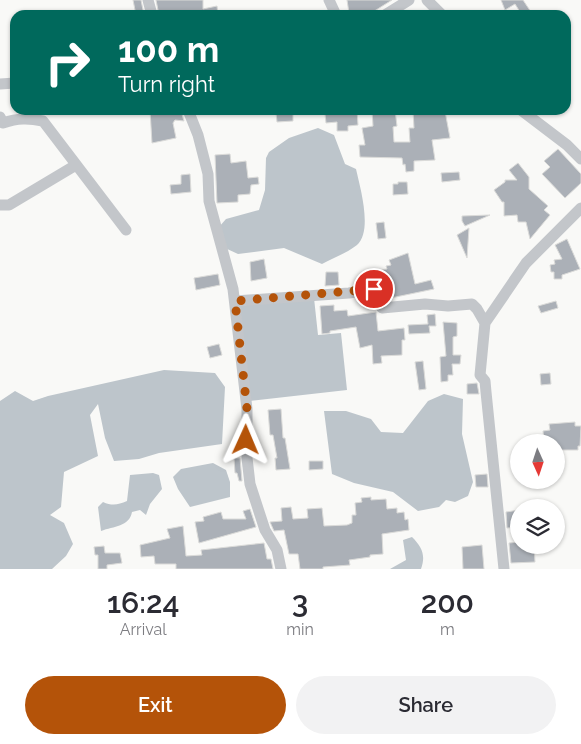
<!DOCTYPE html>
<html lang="en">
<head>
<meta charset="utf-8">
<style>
  body { margin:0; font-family:Raleway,sans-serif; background:#f2f2f3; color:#2b2b33; height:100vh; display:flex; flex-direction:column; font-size:19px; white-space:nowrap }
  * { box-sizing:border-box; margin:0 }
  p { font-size:16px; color:#7c7c81 }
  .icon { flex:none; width:28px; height:28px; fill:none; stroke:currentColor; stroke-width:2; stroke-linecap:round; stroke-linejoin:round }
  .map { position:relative; height:569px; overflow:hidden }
  .sheet { display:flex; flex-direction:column; background:#fff; flex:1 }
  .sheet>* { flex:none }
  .guide { position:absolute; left:10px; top:10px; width:561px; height:105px; border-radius:15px; box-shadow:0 1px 4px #0004; background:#00695c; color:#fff; overflow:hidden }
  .needle { width:32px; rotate:177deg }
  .buttons { position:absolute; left:510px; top:434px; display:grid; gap:10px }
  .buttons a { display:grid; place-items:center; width:55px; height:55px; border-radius:50%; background:#fff; box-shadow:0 1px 4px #0004; font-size:25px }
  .pin { position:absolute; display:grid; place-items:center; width:42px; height:42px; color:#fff; margin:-21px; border:2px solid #fff; border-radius:50%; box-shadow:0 1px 5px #0007 }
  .me { position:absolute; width:55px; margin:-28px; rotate:1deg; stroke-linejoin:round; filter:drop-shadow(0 0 4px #0008) }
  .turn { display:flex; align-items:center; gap:18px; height:105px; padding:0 25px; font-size:22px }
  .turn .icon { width:65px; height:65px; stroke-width:2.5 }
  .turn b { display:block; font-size:35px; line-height:42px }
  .eta { display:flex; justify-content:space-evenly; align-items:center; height:85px; text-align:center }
  .eta b { font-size:30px; font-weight:600; line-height:35px }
  .cta { display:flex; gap:10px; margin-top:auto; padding:10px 25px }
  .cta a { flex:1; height:58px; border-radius:30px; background:#b45309; color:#fff; font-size:20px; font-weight:600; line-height:58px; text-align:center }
  .cta a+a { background:#f2f2f3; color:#2b2b33 }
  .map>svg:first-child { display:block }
  .water { fill:#bdc5cb }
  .building { fill:#abb0b7; stroke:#dbdbd9 }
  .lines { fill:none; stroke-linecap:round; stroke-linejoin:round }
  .minor { stroke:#c3c6ca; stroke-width:11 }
  .route { stroke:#b45309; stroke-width:9; stroke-dasharray:0 16.2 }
</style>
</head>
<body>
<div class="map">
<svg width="581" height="569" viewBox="0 0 581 569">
  <rect width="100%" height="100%" fill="#f9f9f7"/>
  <path class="water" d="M318,128L334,135L345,164L356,169C360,187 373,231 357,245C347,253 333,258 322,264L284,248L238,254L225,248L219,227L226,219L259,210L265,190L266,158L269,152L289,138Z
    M314,298L318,335L341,333L347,390L249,401L238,306Z
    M164,370L215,373L225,387L222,444L159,453L139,459L114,461L105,438L98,404L90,415L98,456L64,472L61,507L50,515L64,523L73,544L66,556L52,569H0V401L15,391L33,401L48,396Z
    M444,394L463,399L462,434L473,482L468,496L455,502L446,500L439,507L418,511L393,492L354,483L332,474L324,411H346L371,419L381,432L403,433L428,401Z
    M213,463L226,470L230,482V497L190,507L178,489L173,477L181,469Z
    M153,473L159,475L162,489L150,504L146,515L140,510L132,512C129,527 114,526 101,531L98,507L103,502C112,506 118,505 127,501L130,475Z
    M412,537C422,547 426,555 421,569H390L406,560L403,540Z"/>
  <path class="building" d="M133,0H141L144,15H136Z
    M156,0H203V9L217,6L218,15H187L186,13L159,15Z
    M347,0H392L368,15H361L359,12L349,13Z
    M501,0H523L533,15H522L515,4L505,10Z
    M150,110L181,111L184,121L175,120L173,123L176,138L152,143Z
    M343,110H357L358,125L348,126V131H337V122L326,123L325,114L343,112Z
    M372,110H395L397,126L393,127L394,142H410L409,128H414L413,110L429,111V113L445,111L450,138L432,140L435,160L414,161V171L406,172L405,164L403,165L402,158L360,157L359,145H365L362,128L373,126Z
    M293,112V121L277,122L276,113Z
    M558,149L581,174V183L565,198L542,174L550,167L544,161Z
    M230,154L231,163L246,161L248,178L258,177L259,184L251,185L250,194L238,195V202L217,203L215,155Z
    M518,163L529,177V189L548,206L544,210L550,215L530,239L526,222H518L517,215L504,216V202H502L494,190L505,182V180H517L509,170Z
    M459,172L460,180L442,182L441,173Z
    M190,174L191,192L171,194L170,185L181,184V175Z
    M398,182H407L408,194L393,195V184H398Z
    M490,215L465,226L462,221V216Z
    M384,222L386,238L378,239L376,223Z
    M469,228L467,258L457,235Z
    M567,239L580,269L562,275V279H554V272H551L550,265L555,264L554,260L562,259L555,245Z
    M408,253L415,284L431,280L434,289L386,299L384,289L379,280L373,281L372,271L387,269L386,266L391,265L389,260Z
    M264,259L267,278L251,281L250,262Z
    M326,272H338L339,285L325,286Z
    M218,274L220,285L196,290L194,278Z
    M556,301L558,308L541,313L538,306Z
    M334,305V311L347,310L348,316L376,312L378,331L404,328L405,340H402V355L381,356L382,363L373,364L372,345L360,348L356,327L330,331V333L322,334L320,306Z
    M435,314L436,326H429L430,333L409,334L408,325L428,324L427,315Z
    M443,322L457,323V336L453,337V355H461L460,364H452L453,375H448V381L441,382L440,357L446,356Z
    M219,344L222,355L210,358L207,347Z
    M423,361L426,389L419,390L415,362Z
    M550,373L551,384L541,385L540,374Z
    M477,383L479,394H467V384Z
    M281,409L283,438H285L290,469L276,470L275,458H277L273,435H270L268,410Z
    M575,422V426H581L580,446H578V450H556V441L544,442L543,431L550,430L549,424Z
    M234,458H240L242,481H239L237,473H235Z
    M309,461H323V469L309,470Z
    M487,474L488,487H476L475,475Z
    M371,497V500L386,499L387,509L397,508V513L404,512L405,520L408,519L409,530L382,534L383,554L370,555V557L349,560L350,565L323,567V569H300L298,554H289L284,530L274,531L270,522L282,521L281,508L291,507L293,519L308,518L307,509L322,508L324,526L347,525L352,523V515H356L355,503L362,502L361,498Z
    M250,509L256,527L199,543L195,522L204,521L203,517L221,512L223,519H246L243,511Z
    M519,510V527L507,528L506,512Z
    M183,526L186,556L202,555L201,550L264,543L267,559H271L273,569H176V564H155L154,556L141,557L140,545L170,538L167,529Z
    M519,542V545H534L535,562L511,563L509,543Z
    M482,545L484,569H463L462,547Z
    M104,546L105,553H120L122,563L107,565V569H98V555H95L94,547Z"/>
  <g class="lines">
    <path class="minor" d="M148,0L152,15
      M329,0L336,15
      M427,0L442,15
      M385,15L409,0
      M0,84L15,83
      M188,110L198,135L208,174L209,201L233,289L247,409V458L250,484L265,530L277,550L281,569
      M521,110L567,145L581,159
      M0,117L3,123C18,118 28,118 43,121L126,230
      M0,205H9L76,165
      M235,301L349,293L374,289L377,291L380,305L382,308L425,304L448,306L472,304L477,309L485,323
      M504,569L486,392L485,381L480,375L485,323L526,263L581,208"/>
  </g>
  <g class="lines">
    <path class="route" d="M246,440L247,409L235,301L374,289"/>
  </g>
</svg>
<div class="buttons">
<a><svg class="needle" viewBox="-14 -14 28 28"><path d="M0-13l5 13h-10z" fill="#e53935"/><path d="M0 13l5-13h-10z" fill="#7c7c81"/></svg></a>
<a><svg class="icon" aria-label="layers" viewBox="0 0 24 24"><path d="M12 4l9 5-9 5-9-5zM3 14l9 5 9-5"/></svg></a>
</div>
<div class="pin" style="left:374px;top:289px;background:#d93025"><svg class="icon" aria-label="arrive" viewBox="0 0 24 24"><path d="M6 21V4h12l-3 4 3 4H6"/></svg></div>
<svg class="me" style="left:246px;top:440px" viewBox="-20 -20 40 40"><path d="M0-17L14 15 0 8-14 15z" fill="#b45309" stroke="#fff" stroke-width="4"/></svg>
<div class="guide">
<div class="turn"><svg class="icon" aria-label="right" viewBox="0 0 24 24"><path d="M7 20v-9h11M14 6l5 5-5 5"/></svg><div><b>100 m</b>Turn right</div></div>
</div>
</div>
<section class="sheet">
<div class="eta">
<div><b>16:24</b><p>Arrival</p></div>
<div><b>3</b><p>min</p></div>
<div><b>200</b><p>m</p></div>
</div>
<div class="cta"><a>Exit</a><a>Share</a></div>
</section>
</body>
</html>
